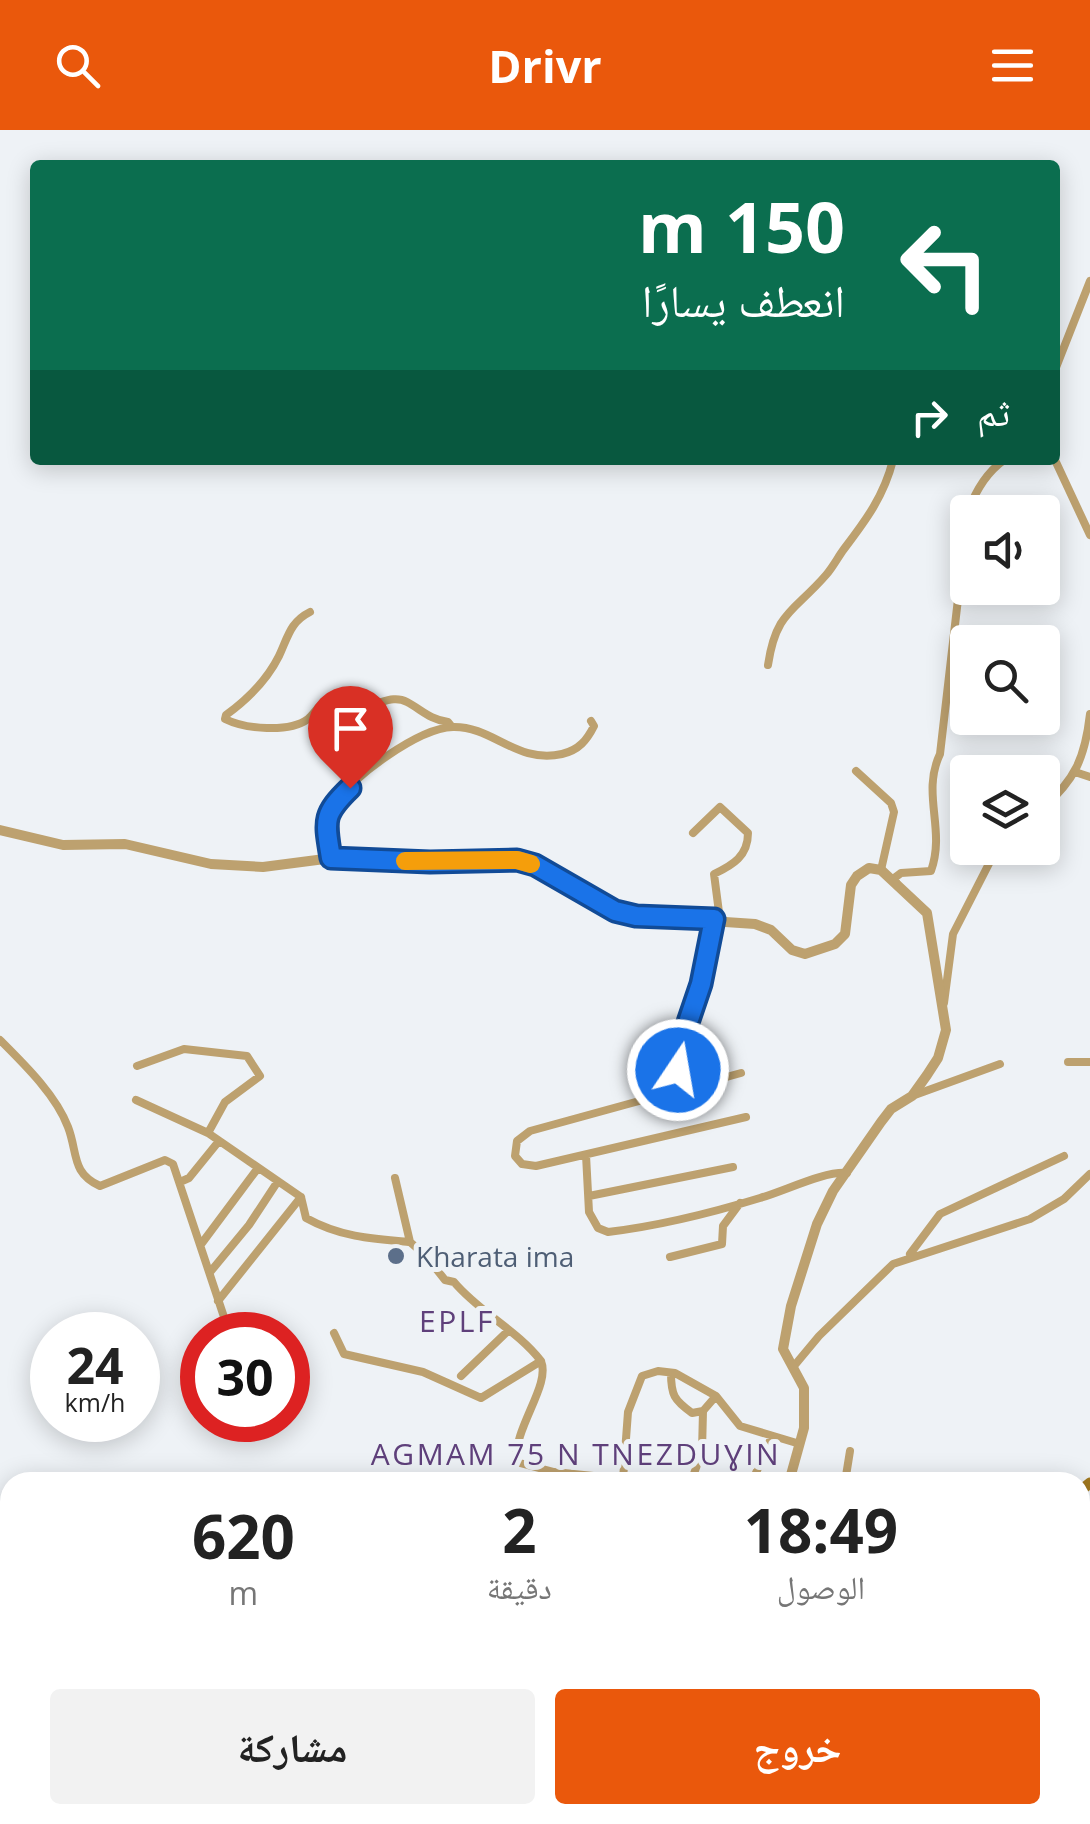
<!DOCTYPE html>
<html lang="ar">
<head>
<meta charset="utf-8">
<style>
  body { margin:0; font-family:"Open Sans","Noto Naskh Arabic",sans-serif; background:#f2f2f2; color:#222; direction:rtl; height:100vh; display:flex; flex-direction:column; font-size:38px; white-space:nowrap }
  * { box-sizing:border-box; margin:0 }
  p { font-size:32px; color:#767676 }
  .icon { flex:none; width:55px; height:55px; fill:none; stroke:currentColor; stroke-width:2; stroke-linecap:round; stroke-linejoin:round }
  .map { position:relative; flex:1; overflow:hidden; direction:ltr }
  .details { position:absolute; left:0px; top:1342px; width:1090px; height:352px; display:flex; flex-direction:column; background:#fff; border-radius:30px 30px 0 0; box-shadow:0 5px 25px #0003; direction:rtl }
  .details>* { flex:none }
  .top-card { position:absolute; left:30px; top:30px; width:1030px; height:305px; border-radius:10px; box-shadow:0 5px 25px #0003; direction:rtl; background:#0b6e4f; color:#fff; overflow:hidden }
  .buttons { position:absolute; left:950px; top:365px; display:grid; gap:20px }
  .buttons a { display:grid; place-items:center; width:110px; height:110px; border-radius:10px; background:#fff; box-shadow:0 5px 25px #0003; font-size:50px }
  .speed { position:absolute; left:30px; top:1182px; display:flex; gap:20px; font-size:50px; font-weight:700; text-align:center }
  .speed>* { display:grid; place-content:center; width:130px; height:130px; border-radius:50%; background:#fff; box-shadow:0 5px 25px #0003; line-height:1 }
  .speed small { font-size:25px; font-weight:400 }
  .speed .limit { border:15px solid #d22; background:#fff; color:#111 }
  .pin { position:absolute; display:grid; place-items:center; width:85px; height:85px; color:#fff; margin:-102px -42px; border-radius:50% 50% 50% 0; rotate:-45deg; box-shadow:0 0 10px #0007 }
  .pin .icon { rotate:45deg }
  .me { position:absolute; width:110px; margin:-55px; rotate:12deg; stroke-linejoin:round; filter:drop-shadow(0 0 8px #0008) }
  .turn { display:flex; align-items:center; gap:35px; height:210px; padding:0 50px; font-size:45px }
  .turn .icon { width:130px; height:130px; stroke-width:2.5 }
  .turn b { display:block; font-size:70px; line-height:85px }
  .then { display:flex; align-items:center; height:95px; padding:0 50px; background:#0003; gap:20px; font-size:38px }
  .eta { display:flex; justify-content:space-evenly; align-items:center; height:170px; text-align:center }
  .eta b { font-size:60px; font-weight:700; line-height:70px }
  .cta { display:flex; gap:20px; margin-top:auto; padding:20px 50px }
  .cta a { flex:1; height:115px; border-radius:10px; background:#ea580c; color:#fff; font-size:40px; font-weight:700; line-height:115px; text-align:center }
  .cta a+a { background:#f2f2f2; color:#222 }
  header { display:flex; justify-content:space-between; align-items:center; height:130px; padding:0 50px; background:#ea580c; color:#fff; font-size:45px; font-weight:700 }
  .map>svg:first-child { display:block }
  .water { fill:#b5d0f9 }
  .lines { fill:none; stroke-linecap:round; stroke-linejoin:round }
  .minor { stroke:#bda16f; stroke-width:8 }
  .tertiary { stroke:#bda16f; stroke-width:10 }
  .secondary { stroke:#a2791f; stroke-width:11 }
  .route-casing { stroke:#114b97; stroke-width:25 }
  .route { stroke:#1a73e8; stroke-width:18 }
  .slow { stroke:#f59e0b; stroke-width:18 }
  .service-dot { fill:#5c6f8a; stroke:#eef2f6; stroke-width:4 }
  .labels { text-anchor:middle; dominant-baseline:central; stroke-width:10; stroke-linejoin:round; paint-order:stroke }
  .service-label { font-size:28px; fill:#4e5e75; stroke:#eef2f6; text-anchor:start }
  .neighbourhood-label { font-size:30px; letter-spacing:2.5px; fill:#5f407b; stroke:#eef2f6 }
</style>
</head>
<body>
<header><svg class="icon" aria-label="menu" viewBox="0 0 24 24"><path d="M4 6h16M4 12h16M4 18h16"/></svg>Drivr<svg class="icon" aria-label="search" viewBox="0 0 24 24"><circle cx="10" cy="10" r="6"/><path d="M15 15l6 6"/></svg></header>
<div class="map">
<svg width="1090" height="1694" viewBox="0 0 1090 1694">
  <rect width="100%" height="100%" fill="#eef2f6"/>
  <path class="water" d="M200,1685H636L652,1694H196Z"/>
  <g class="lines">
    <path class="minor" d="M1055,240L1090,151
      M1055,330L1090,405
      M968,382C975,362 986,343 1004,330
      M310,482C290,492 288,507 279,526C267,550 248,569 226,585L225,589C245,599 289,603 308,589C317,581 318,573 331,571C344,569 356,576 369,575C382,573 394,565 407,572C422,580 429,589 448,592L452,597
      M768,535C776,481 794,482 826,445C833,437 838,427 844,419C866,390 884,366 893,330
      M856,641L891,673L894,682L881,740
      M1075,642L1090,647
      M1042,679C1075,650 1085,628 1090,584
      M693,703L720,677L748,703C748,726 733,735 714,744L720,790
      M331,728C328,712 321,691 332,676C351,648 418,598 453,597C493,596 516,634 562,624C579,620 587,610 594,596L591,591
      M896,752L893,749L901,743L931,741C946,699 921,664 940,624L968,383
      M944,873L953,804L997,718
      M0,910C24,934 56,965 68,997C78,1023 71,1043 100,1056L165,1030L173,1034L230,1205
      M1068,932H1090
      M137,936L184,919L247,926L260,946L225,972L208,1003
      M741,943L530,1001L517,1011L515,1026L522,1034L536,1036L746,987
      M654,964L678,940L684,925L681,910L701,855L714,789
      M912,966L1000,934
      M136,970L208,1003L301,1067L218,1171
      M586,1025L589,1082L598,1098L608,1102C658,1096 711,1083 760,1068C785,1061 824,1041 847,1043
      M395,1048L410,1112L426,1126L445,1150L454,1152C479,1182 517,1200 541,1231
      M180,1052L189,1048L219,1011
      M589,1066L733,1037
      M301,1067L306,1088C340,1107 372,1109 410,1112
      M202,1113L258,1038
      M910,1124L940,1084L1064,1026
      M670,1127L722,1114L723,1096L740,1073
      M211,1141L249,1095L278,1051
      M334,1203L344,1224L423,1242L481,1268L541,1231C551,1255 514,1297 516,1332L554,1342L623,1349L628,1282L642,1246L658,1241L675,1243L716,1266L740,1296L800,1314
      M794,1236L819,1206L893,1134L1030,1089L1064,1069L1090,1044
      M671,1243C671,1265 674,1270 692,1283L703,1281
      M461,1246L508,1201
      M691,1352L702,1321L703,1281L716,1266
      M752,1352L772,1306
      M845,1352L850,1321"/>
    <path class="tertiary" d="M0,700L63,715L125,714L211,734L263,737L340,727L430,732L517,730L535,735L615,781L636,786L755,794L771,800L792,820L805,824L835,814L845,804L851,755L857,746L869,738L881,740L927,783L946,900L938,928L927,945L912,966L891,979L881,992L833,1061L817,1094L791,1176L783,1219L804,1258V1298L789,1352"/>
    <path class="secondary" d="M1080,1361L1090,1353
      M0,1396L10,1390"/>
  </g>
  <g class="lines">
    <g class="route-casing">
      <path id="route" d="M350,658C322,685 325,691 331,728L430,732L517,730L535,735L615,781L636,786L714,789L701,854L682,910L684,926L678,940"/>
    </g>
    <use href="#route" class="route"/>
    <path class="slow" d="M405,731L517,730L531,734"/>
  </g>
  <circle class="service-dot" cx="396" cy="1126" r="10"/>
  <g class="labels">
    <g class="service-label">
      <text x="416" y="1126">Kharata ima</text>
    </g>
    <g class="neighbourhood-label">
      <text x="457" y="1190">EPLF</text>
      <text x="576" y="1323">AGMAM 75 N TNEZDUƔIN</text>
    </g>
  </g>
</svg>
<div class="buttons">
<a><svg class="icon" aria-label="sound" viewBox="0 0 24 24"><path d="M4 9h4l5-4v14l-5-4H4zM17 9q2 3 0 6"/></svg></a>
<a><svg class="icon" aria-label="search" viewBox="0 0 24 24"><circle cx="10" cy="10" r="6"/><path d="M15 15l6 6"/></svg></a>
<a><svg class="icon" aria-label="layers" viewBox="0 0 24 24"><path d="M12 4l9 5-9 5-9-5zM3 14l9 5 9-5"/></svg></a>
</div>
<div class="speed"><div>24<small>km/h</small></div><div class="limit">30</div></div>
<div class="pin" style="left:350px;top:658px;background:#d93025"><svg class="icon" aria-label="arrive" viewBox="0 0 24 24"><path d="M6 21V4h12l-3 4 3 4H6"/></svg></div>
<svg class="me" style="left:678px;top:940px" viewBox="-20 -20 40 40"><circle r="17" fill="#1a73e8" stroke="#fff" stroke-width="3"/><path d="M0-11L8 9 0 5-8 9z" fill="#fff"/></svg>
<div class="top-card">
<div class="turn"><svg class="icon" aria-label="left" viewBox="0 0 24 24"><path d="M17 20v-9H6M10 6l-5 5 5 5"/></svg><div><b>150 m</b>انعطف يسارًا</div></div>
<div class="then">ثم<svg class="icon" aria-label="right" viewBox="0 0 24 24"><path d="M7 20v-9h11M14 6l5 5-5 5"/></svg></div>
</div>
<section class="details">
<div class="eta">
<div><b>18:49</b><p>الوصول</p></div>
<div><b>2</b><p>دقيقة</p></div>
<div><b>620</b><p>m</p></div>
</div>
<div class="cta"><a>خروج</a><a>مشاركة</a></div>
</section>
</div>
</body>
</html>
